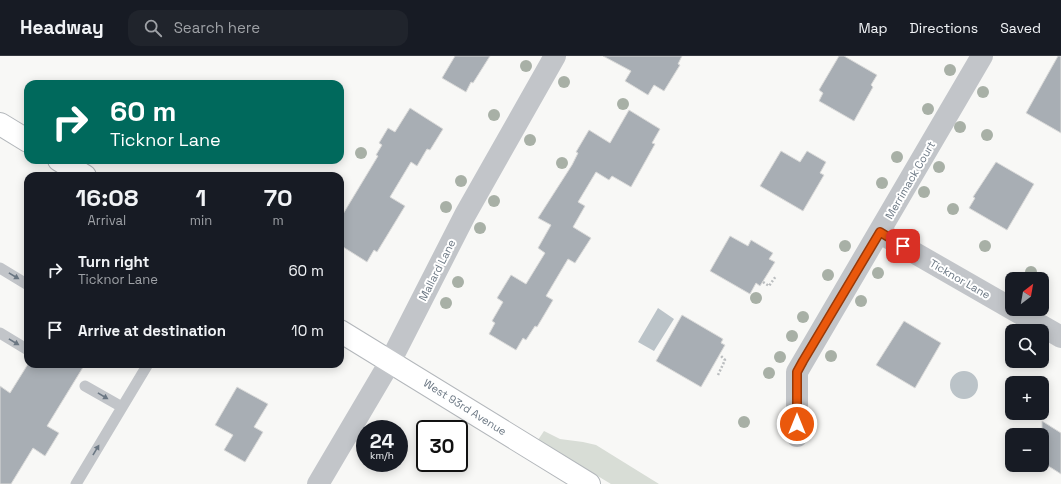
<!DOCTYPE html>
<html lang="en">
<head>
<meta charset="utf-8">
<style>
  body { margin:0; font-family:"Space Grotesk",sans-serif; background:#20242c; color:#f1f3f6; height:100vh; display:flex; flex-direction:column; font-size:15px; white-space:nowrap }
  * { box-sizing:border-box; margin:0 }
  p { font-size:13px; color:#9ea1a6 }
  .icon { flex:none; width:22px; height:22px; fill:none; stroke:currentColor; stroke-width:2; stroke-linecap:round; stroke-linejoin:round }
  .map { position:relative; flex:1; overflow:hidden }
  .drawer { position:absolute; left:24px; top:116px; width:320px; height:196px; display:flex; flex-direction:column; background:#171b24; border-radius:12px; box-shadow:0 2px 10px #0003 }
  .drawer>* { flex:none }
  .banner { position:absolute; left:24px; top:24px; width:320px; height:84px; border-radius:12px; box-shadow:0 2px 10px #0003; background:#00695c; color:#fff; overflow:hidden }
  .needle { width:26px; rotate:31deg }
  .buttons { position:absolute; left:1005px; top:216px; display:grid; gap:8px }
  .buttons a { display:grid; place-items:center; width:44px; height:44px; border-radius:8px; background:#171b24; box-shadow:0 2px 10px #0003; font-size:20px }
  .speed { position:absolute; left:356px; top:364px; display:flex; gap:8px; font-size:20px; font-weight:700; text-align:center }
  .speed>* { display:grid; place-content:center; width:52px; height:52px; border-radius:50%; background:#171b24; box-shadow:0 2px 10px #0003; line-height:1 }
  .speed small { font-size:10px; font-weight:400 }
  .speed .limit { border:2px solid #111; border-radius:6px; background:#fff; color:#111 }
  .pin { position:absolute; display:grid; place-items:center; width:34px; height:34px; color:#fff; margin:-17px; border-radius:8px; box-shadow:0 2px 6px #0006 }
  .me { position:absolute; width:44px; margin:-22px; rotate:0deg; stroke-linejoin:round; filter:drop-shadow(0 0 3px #0008) }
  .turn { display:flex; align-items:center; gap:14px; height:84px; padding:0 20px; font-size:18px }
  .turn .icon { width:52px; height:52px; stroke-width:2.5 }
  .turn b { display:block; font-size:28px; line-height:34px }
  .eta { display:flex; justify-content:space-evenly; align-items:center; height:68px; text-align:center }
  .eta b { font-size:24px; font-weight:700; line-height:28px }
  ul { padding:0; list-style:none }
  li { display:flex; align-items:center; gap:12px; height:60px; padding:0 20px }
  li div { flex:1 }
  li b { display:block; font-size:15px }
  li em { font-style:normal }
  header { display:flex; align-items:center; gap:24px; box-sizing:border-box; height:56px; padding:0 20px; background:#171b24; border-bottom:1px solid #363941 }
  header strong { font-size:19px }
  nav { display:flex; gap:22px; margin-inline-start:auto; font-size:14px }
  .search { width:280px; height:36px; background:#20242c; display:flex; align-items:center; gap:10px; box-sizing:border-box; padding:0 14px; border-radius:12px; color:#9ea1a6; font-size:15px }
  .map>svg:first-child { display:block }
  .green { fill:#d8ddd6 }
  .water { fill:#bbc3c8 }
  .building { fill:#a8aeb4; stroke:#dadad9 }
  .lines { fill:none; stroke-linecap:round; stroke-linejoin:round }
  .secondary-casing { stroke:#b3b7bb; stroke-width:24 }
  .path { stroke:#babdbf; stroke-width:2.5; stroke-dasharray:2 2; stroke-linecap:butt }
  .lane { stroke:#c2c5c9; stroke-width:11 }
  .street { stroke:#c2c5c9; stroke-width:22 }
  .secondary { stroke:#fff; stroke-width:22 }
  .tree { fill:#a8b0a6 }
  .oneway { fill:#6b7783 }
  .route-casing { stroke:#983908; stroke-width:10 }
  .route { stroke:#ea580c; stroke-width:7 }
  .labels { text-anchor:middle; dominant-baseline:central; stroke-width:4; stroke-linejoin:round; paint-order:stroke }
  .street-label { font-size:11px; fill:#6b7783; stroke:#fff }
</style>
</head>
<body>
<header>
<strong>Headway</strong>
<div class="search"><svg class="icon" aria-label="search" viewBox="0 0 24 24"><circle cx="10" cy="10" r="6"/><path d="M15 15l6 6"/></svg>Search here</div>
<nav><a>Map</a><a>Directions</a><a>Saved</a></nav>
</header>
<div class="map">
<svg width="1061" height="428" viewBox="0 0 1061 428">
  <rect width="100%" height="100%" fill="#f8f8f6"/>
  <path class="green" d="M544,375L560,383L583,386L596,389L659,428H611L538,384Z"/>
  <path class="water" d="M658,252L674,263L654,295L638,286Z
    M950 329a14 14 0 1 1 28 0a14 14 0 1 1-28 0Z"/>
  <path class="building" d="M455,0H490L473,27L471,26L466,36L442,22Z
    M603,0H682L678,8L680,9L664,35L654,29L648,39L625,25L631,15Z
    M839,0H844L877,19L871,29L873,31L854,65L819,45L823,37L819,34Z
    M1058,0H1061V77L1026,57Z
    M410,52L443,73L430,94L427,93L417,110L411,106L390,141L405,150L377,196L374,194L367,206L340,189V163L378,100L376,99L382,89L379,87L388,72L395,76Z
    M629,54L660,73L652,87L655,88L631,131L612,120L609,124L596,116L578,146L585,150L573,171L591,182L575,207L568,203L546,240L553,244L537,271L535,270L526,284L523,282L516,294L489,278L495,267L492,265L503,246L497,242L511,219L526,228L545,197L538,192L551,169L538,162L572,109L578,97L576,96L589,74L610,87Z
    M781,95L800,106L807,95L826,106L820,117L824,119L803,155L760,130Z
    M996,106L1034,128L1007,174L969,152L975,142L973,141Z
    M730,180L748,190L751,184L773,197L769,203L775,206L760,230L756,227L750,238L710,215Z
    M682,259L723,283L721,287L725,289L701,331L656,305Z
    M904,265L941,287L915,332L876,309Z
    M28,308H85L47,370L59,377L45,400L33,392L11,428H0V330L10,337Z
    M237,331L268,348L254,371L263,376L245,406L224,394L233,379L215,369Z
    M1042,365L1061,377V418L1042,406Z"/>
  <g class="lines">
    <g class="secondary-casing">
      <path id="secondary" d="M0,68L28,85
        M59,104L85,120
        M340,275L589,428"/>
    </g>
    <path class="path" d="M763,226L769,230L776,220
      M718,319L725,304L720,299"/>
    <path class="lane" d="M0,212L28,229
      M0,277L28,294
      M85,330L122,351
      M76,428L148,308"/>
    <path class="street" d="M880,177L1061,281
      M797,380V316L982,0
      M318,428L390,306L465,159L555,0"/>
    <use href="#secondary" class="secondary"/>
  </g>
  <g class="tree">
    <circle cx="526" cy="10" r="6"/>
    <circle cx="950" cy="14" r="6"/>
    <circle cx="564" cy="26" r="6"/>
    <circle cx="983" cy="36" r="6"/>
    <circle cx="623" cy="48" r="6"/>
    <circle cx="928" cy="53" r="6"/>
    <circle cx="494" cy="59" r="6"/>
    <circle cx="960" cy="71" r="6"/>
    <circle cx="987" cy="79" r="6"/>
    <circle cx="530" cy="84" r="6"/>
    <circle cx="361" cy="97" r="6"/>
    <circle cx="897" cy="101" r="6"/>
    <circle cx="562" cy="107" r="6"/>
    <circle cx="939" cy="111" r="6"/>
    <circle cx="461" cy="125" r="6"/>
    <circle cx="882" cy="127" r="6"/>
    <circle cx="924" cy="136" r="6"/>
    <circle cx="494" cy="145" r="6"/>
    <circle cx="446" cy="151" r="6"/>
    <circle cx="953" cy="153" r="6"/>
    <circle cx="480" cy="172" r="6"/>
    <circle cx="845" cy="190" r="6"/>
    <circle cx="985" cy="190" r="6"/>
    <circle cx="1031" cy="216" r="6"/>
    <circle cx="878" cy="217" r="6"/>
    <circle cx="828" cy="219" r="6"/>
    <circle cx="458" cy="226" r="6"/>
    <circle cx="756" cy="242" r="6"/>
    <circle cx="861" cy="245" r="6"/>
    <circle cx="446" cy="247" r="6"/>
    <circle cx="803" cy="261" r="6"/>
    <circle cx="792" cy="280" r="6"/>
    <circle cx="831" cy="300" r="6"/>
    <circle cx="780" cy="301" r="6"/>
    <circle cx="769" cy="317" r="6"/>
    <circle cx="744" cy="366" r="6"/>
  </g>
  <defs><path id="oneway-solid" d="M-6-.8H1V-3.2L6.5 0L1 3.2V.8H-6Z"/></defs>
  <g class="oneway">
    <use href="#oneway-solid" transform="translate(14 220) rotate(31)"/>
    <use href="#oneway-solid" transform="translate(14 286) rotate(31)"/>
    <use href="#oneway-solid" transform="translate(103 340) rotate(31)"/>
    <use href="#oneway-solid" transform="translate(96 394) rotate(-59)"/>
  </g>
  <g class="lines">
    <g class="route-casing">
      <path id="route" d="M797,368V316L803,305L880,176L903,190"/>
    </g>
    <use href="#route" class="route"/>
  </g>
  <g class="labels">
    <g class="street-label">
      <text transform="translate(910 124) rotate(-60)">Merrimack Court</text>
      <text transform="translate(437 214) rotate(-63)">Mallard Lane</text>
      <text transform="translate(960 223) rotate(30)">Ticknor Lane</text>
      <text transform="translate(465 351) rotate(32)">West 93rd Avenue</text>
    </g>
  </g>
</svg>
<div class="buttons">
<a><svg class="needle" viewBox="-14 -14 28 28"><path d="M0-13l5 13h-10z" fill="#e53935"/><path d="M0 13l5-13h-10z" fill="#9ea1a6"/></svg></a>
<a><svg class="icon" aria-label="search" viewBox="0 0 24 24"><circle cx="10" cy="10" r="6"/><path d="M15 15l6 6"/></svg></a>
<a>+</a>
<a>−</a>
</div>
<div class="speed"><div>24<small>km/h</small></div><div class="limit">30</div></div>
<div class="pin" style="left:903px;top:190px;background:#d93025"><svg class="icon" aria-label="arrive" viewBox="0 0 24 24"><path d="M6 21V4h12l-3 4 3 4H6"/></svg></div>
<svg class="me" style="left:797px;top:368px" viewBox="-20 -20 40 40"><circle r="17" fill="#ea580c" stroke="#fff" stroke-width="3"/><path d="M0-11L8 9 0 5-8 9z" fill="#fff"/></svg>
<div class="banner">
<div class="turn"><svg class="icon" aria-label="right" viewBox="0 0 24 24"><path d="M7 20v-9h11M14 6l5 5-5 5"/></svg><div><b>60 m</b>Ticknor Lane</div></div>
</div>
<section class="drawer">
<div class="eta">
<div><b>16:08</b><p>Arrival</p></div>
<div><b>1</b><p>min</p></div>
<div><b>70</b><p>m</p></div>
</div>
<ul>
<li><svg class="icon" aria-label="right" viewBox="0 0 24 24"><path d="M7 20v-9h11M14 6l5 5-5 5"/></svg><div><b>Turn right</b><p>Ticknor Lane</p></div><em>60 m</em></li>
<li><svg class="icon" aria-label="arrive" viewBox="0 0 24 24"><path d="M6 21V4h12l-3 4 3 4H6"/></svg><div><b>Arrive at destination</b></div><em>10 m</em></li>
</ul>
</section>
</div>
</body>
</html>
